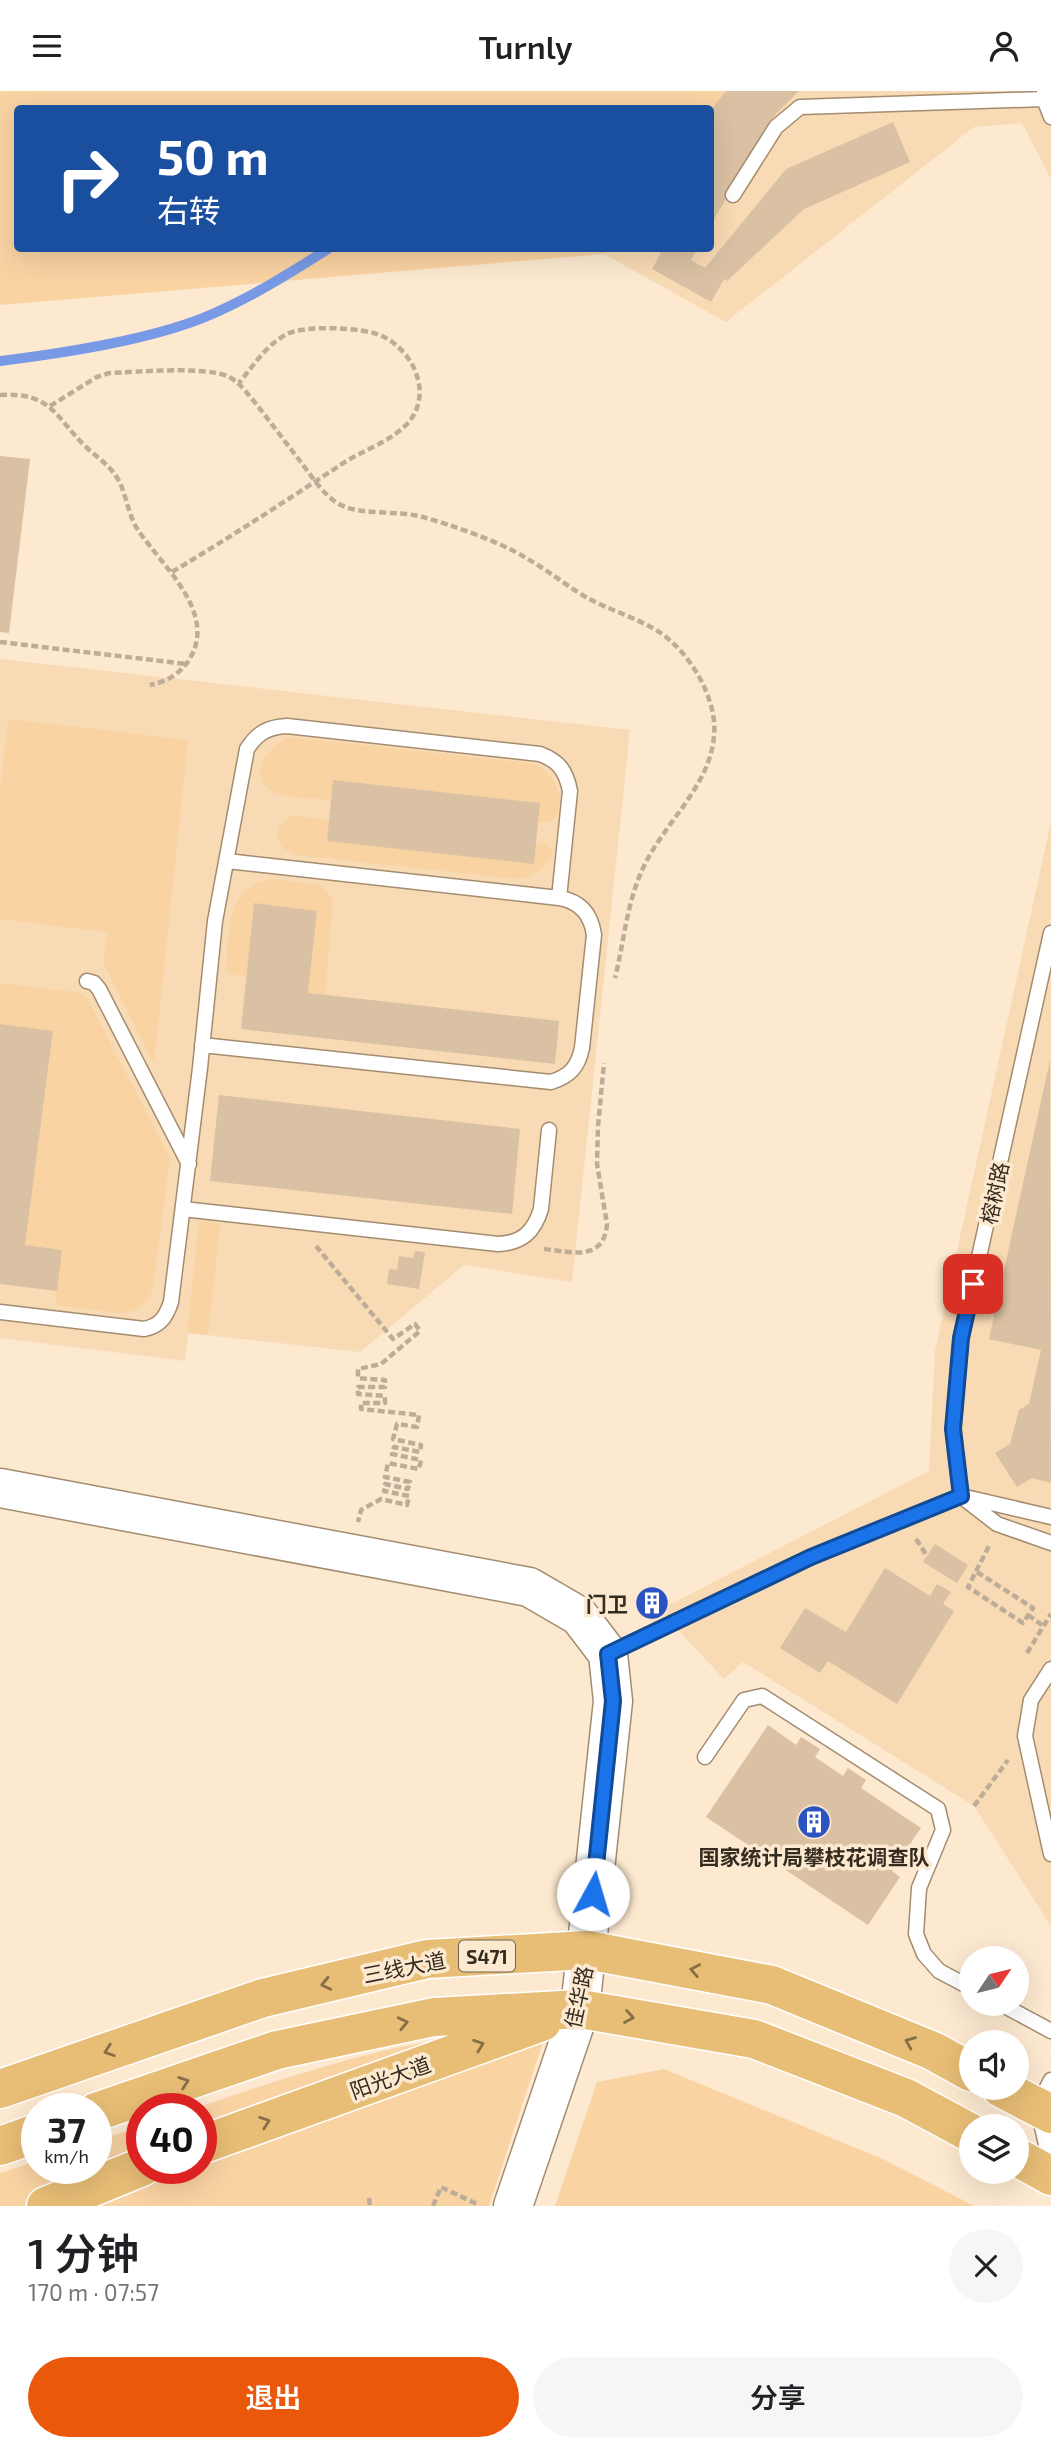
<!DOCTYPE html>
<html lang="zh">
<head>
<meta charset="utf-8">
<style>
  body { margin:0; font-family:"Exo 2","Noto Sans SC",sans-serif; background:#f6f6f6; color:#202124; height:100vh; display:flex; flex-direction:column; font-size:26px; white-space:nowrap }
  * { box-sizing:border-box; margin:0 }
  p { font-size:23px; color:#757577 }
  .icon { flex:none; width:38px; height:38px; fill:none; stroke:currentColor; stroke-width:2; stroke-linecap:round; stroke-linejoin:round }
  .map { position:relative; height:2115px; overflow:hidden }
  .panel { display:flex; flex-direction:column; background:#fff; flex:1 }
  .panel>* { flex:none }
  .top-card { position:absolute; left:14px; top:14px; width:700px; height:147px; border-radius:7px; box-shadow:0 7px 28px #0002; background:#1a4fa0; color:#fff; overflow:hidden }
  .needle { width:46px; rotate:55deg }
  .tools { position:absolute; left:959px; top:1855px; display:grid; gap:14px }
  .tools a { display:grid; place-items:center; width:70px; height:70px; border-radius:50%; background:#fff; box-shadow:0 7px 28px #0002; font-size:35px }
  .speed { position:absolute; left:21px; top:2002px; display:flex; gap:14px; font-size:35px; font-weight:700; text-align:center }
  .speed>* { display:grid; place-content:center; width:91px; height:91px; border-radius:50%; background:#fff; box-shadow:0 7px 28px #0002; line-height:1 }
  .speed small { font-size:18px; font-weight:400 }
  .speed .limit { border:10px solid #d22; background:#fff; color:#111 }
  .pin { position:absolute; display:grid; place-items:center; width:60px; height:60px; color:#fff; margin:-30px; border-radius:14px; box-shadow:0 4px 10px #0006 }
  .me { position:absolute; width:77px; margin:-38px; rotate:6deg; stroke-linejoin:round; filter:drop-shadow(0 0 5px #0008) }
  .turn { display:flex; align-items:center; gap:24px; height:147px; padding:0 28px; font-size:32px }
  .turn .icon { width:91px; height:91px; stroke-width:2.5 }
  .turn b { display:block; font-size:49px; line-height:60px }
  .round { display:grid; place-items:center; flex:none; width:74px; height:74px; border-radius:37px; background:#f6f6f6 }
  .summary { display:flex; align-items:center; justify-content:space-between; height:119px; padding:0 28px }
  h1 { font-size:42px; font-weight:600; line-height:52px }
  .cta { display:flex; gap:14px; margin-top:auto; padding:14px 28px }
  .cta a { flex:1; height:80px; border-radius:42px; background:#ea580c; color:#fff; font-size:28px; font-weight:600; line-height:80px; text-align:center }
  .cta a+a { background:#f6f6f6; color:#202124 }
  header { display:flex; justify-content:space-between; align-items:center; height:91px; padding:0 28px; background:#fff; font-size:32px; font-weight:600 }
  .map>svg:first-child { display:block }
  .built { fill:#f8dab4 }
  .green { fill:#f9d3a2 }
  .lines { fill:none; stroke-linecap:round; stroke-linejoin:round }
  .stream { stroke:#7899e5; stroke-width:10 }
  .building { fill:#dac1a3 }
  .lane-casing { stroke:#a38c6f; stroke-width:17 }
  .secondary-casing { stroke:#a38c6f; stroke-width:41 }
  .primary-casing { stroke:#fff; stroke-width:41 }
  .path { stroke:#bdad98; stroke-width:4.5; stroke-dasharray:7 3.5; stroke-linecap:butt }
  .lane { stroke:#fff; stroke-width:14 }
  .secondary { stroke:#fff; stroke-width:38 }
  .primary { stroke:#e8be76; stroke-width:38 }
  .oneway { stroke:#866e47 }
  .route-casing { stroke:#114b97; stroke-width:18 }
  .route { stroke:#1a73e8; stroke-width:12 }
  .labels { text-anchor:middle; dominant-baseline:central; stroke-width:7; stroke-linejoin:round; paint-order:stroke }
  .shield { fill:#fde9d0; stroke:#716555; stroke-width:2 }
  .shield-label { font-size:19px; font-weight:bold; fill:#352c20 }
  .street-label { font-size:21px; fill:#352c20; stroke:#fde9d0 }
  .poi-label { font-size:21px; font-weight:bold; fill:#352c20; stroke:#fde9d0; text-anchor:end }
</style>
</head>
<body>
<header><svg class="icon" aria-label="menu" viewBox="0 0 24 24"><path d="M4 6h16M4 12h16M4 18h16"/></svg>Turnly<svg class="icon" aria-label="person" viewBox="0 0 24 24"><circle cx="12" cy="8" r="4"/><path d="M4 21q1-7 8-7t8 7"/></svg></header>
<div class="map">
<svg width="1051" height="2115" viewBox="0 0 1051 2115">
  <rect width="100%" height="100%" fill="#fde9d0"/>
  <path class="built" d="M693,0H1051V88L1022,32L974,36L726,231L604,163L606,158H710V18Z
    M0,568L630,639L572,1191L464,1174L360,1261L188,1242L185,1270L0,1247Z
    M1051,731V1835L974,1715L743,1571L724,1588L662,1522L654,1530L634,1510L649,1494L669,1514L929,1380L935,1260Z"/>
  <path class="green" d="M0,0H726L711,18H18V158H607L604,163L0,214Z
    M8,628L188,649L154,972L104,873L107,841L0,828V697Z
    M291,646L535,673C555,682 570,713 552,731H538L539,712L334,689L331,709C314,707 287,709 271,699C246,684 270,651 291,646Z
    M294,725L329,729L327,750L536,752L547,753L553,760C548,777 534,786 517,788L297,764L284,758L277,747L279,735L288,727Z
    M270,788L316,793L323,796L333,808L325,904L308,902L316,820L254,812L247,886L229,883L226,878C229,842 226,796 270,788Z
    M0,892L76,901L87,907L170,1067L153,1196C148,1214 137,1222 118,1222L55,1214L62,1159L25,1154L53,941L0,933Z
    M199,1130L220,1133L208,1244L187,1242Z
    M546,1942L489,2115H0V2082L37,2070V2077H96V2050L142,2035V2077H201V2018H193C273,1991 356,1962 440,1949C475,1944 511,1944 546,1942Z
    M664,1978L885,2069L974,2115H555L597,1991Z"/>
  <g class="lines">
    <path class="stream" d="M0,270C64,262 152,249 210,224C252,206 290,182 328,158"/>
  </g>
  <path class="building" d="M726,0H799L774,25L710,135V20Z
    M893,31L910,71L804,118L727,190L724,188L711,211L652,178L661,162L653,158H697L691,169L705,177L786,78Z
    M0,365L30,368L9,542L0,541Z
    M333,689L540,712L534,773L327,750Z
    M254,812L317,820L308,902L559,930L555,973L241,938Z
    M0,933L53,940L25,1154L62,1159L57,1200L0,1193Z
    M1050,969L1051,1392L1032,1387L1017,1396L995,1362L1010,1353L1019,1319L1029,1313L1041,1259L989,1248Z
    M219,1004L520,1038L512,1123L210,1090Z
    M415,1160L425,1161L419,1198L387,1193L389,1178L397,1179L399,1165L413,1167Z
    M935,1453L968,1474L957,1492L923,1471Z
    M885,1477L930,1505L937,1493L951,1501L943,1513L954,1520L897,1613L828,1570L820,1582L780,1557L805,1517L846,1541Z
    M649,1494L669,1514L654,1530L634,1510Z
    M768,1634L796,1654L801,1646L820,1658L815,1666L843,1685L848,1677L866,1689L861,1697L921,1737L892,1780L900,1786L868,1834L706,1726Z"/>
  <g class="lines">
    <g class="lane-casing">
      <path id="lane" d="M1044,1V8L1051,26
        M733,104L776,36L800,16L1044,8
        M87,890L94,892L99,898L189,1073
        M202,954L551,991C570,985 578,976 582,957L594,844C591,823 580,810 559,807L227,770
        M183,1118L498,1153C522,1152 534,1141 541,1118L549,1039
        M0,1221L144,1238C160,1235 166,1226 171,1211L200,977L215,830L247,658C257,642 268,636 287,635L540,663C559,670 566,680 570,700L559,807
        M961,1405L953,1338L961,1247L1051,842
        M966,1409L997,1433L1051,1452
        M609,1562L811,1466L961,1405L1051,1426
        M1051,1578L1031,1609L1025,1645L1051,1763
        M705,1666L744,1609L762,1605L938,1718L943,1739L919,1797L916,1843L924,1863L939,1880L971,1897
        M1001,1913L1051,1940
        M1051,1989L1037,2015L1051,2075"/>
    </g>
    <g class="secondary-casing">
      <path id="secondary" d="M0,1397L529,1496L579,1525L608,1563L613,1610L580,1918L513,2115"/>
    </g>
    <g class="primary-casing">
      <path id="primary" d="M1001,1997L1051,2023
        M0,1998L263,1907L427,1868L587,1859L772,1894L933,1960L971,1981
        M96,2021L277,1959L434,1926L580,1918L754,1948L906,2007L971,2042
        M201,2054L542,1931
        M0,2055L37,2042
        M1017,2066L1051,2085
        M46,2115L142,2076"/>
    </g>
    <path class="path" d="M0,304C52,301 55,326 86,356C98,367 111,375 119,390C127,406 128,424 138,439C161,474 219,522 189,569C180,583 166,591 150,594
      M50,315L97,286L109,282C137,281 203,275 227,285C236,289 242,296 248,303C266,325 283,348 300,370C311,384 323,404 339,413C361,425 397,419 423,426C451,434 501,451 526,467C546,478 564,493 584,505C606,518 633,525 656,539C688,558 718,607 714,645C710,695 665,731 644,775C626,813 625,847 615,887
      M172,481C229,447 284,411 339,375C360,360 389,352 407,333C434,304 414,260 382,245C364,236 305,234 287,243C267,253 253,275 239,292
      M0,551L186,573
      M316,1155L393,1248L415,1233L420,1240L381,1273L358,1278V1287L385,1289V1296H358V1303L385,1305V1312H361V1318L419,1324L417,1336L397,1333L393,1348L421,1354L420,1361L394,1356L392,1363L421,1369L419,1378L388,1372L385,1386L410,1391L408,1398L385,1393L384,1400L409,1405L407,1414L381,1408L361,1419L358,1431
      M544,1158C571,1161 604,1171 607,1133L597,1073L598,1035L604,972
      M916,1448L927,1465
      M977,1481L1033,1517L1023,1532L968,1496L990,1453
      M1028,1524L1042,1534
      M1027,1562L1051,1523
      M974,1715L1008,1669
      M369,2107L370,2115
      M433,2115L441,2096L479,2114"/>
    <use href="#lane" class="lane"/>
    <use href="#secondary" class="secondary"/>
    <use href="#primary" class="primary"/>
  </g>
  <defs><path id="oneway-chevron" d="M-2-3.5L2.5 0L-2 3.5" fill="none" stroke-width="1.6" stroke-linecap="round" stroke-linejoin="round" transform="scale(1.75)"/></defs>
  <g class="oneway">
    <use href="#oneway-chevron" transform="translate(695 1879) rotate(-169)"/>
    <use href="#oneway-chevron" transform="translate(326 1893) rotate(167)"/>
    <use href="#oneway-chevron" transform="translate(629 1926) rotate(10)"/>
    <use href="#oneway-chevron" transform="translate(403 1932) rotate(-12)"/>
    <use href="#oneway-chevron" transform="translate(910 1951) rotate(-158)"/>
    <use href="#oneway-chevron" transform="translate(479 1954) rotate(-20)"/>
    <use href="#oneway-chevron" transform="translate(109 1960) rotate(161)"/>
    <use href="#oneway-chevron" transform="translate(184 1991) rotate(-19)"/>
    <use href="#oneway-chevron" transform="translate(265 2031) rotate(-20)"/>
  </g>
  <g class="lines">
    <g class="route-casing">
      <path id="route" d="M593,1803L613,1610L608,1563L811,1466L961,1405L953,1338L961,1247L973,1193"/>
    </g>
    <use href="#route" class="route"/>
  </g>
  <defs>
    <g id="building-disc" transform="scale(1.75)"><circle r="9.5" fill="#2c53c2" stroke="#fde9d0"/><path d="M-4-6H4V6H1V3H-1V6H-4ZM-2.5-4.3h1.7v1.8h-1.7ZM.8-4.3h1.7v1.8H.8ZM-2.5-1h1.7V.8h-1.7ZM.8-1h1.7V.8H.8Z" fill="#fff"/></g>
  </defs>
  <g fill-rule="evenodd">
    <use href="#building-disc" x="652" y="1512"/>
    <use href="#building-disc" x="814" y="1731"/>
  </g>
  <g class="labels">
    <rect class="shield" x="459" y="1849.5" width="56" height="31" rx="5"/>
    <g class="shield-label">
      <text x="487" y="1865">S471</text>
    </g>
    <g class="street-label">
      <text transform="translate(994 1102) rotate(-78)">榕树路</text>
      <text transform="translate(404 1876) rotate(-11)">三线大道</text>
      <text transform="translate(578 1906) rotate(-78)">佳华路</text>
      <text transform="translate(390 1986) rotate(-20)">阳光大道</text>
    </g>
    <g class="poi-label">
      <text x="628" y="1512">门卫</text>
      <text x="814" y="1765" text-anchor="middle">国家统计局攀枝花调查队</text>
    </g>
  </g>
</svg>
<div class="tools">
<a><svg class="needle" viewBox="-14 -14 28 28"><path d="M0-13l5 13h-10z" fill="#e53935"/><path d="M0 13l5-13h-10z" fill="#757577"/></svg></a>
<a><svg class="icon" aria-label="sound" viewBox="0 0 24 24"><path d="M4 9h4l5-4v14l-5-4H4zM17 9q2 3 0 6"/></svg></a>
<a><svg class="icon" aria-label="layers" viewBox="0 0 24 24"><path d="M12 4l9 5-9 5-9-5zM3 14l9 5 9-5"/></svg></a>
</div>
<div class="speed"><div>37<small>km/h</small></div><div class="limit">40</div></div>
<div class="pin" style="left:973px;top:1193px;background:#d93025"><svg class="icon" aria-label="arrive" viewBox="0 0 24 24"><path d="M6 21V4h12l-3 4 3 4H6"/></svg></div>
<svg class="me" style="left:593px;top:1803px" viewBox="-20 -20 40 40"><circle r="19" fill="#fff"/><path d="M0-13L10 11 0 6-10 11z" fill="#1a73e8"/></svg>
<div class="top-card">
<div class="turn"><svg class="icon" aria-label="right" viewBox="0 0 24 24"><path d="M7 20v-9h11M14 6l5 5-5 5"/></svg><div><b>50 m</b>右转</div></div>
</div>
</div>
<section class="panel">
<div class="summary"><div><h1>1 分钟</h1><p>170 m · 07:57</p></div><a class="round"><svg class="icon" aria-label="close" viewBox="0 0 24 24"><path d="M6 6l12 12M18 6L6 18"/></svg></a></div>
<div class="cta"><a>退出</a><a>分享</a></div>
</section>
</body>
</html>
